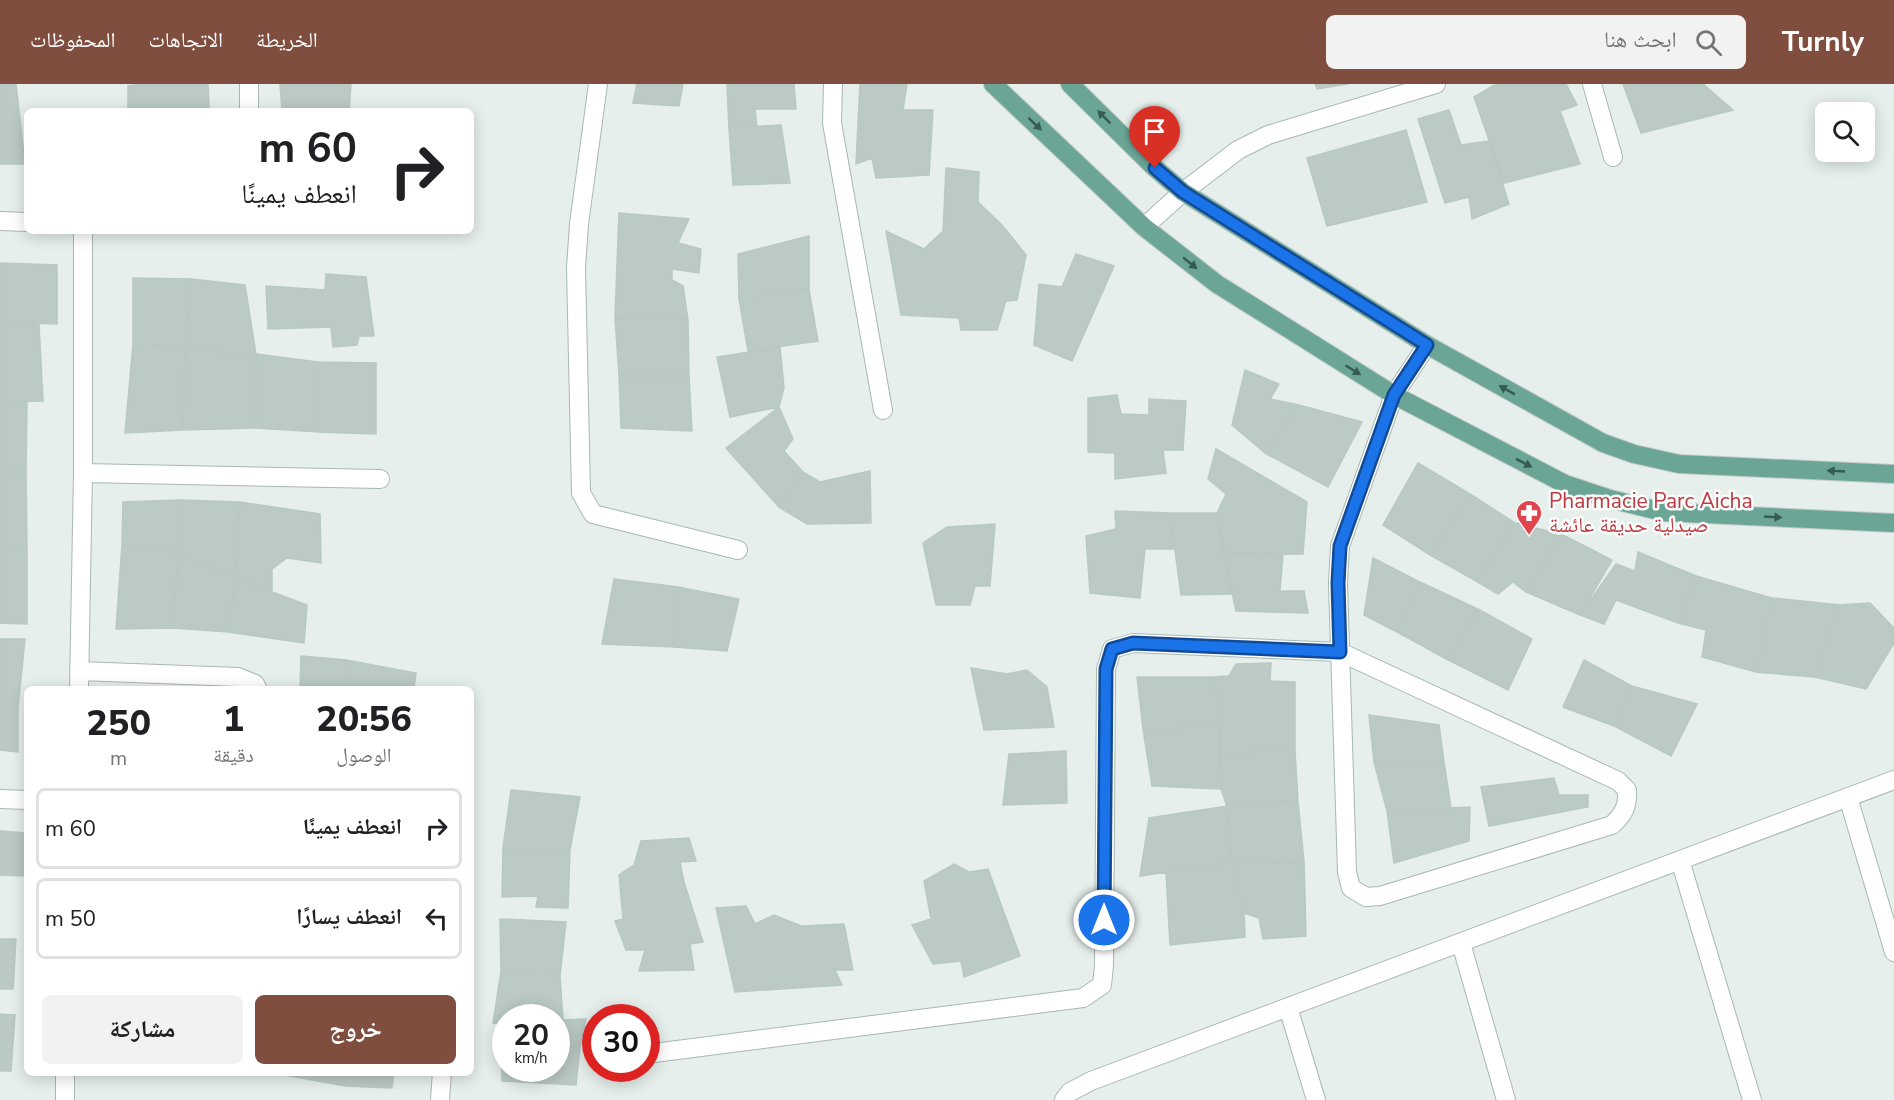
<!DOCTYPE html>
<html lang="ar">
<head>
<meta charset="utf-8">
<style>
  body { margin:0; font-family:"Nunito Sans","Noto Naskh Arabic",sans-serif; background:#f2f2f2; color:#202124; direction:rtl; height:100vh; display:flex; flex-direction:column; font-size:22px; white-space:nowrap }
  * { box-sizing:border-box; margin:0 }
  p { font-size:20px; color:#757577 }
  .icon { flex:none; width:33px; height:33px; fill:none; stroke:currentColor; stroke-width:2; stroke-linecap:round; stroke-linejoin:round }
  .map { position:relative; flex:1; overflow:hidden; direction:ltr }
  .sheet { position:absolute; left:24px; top:602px; width:450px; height:390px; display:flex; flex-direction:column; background:#fff; border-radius:9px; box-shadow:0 3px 15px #0003; direction:rtl }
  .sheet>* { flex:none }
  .hud { position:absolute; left:24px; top:24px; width:450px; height:126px; border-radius:9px; box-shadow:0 3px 15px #0003; direction:rtl; background:#fff; color:#202124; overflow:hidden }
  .fabs { position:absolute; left:1815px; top:18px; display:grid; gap:12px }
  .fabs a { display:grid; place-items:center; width:60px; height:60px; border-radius:9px; background:#fff; box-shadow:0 3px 15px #0003; font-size:30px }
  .speed { position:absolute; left:492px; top:920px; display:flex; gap:12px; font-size:30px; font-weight:700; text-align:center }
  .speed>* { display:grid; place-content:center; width:78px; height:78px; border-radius:50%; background:#fff; box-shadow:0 3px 15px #0003; line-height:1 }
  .speed small { font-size:15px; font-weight:400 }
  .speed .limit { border:9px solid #d22; background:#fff; color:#111 }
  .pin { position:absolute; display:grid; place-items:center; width:51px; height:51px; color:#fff; margin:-62px -26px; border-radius:50% 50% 50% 0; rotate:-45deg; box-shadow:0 0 6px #0007 }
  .pin .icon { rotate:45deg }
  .me { position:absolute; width:66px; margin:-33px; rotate:0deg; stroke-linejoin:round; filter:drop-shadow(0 0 4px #0008) }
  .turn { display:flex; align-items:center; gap:21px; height:126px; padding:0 18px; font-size:27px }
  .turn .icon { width:78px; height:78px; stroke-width:2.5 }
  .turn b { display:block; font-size:42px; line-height:51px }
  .eta { display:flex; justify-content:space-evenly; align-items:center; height:102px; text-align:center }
  .eta b { font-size:36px; font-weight:800; line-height:42px }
  .cta { display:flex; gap:12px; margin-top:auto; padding:12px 18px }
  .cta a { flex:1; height:69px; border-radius:9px; background:#7f4e3f; color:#fff; font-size:24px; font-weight:800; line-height:69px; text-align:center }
  .cta a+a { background:#f2f2f2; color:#202124 }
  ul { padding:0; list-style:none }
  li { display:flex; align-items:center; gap:18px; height:81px; margin:0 12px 9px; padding:0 6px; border:3px solid #e0e0e0; border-radius:9px }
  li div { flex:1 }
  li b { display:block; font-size:22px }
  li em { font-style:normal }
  header { display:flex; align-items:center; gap:36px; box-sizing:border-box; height:84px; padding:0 30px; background:#7f4e3f; color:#fff }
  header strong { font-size:28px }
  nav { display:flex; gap:33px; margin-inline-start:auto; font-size:21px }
  .search { width:420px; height:54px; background:#f2f2f2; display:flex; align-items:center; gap:15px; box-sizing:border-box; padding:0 21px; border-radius:9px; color:#757577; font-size:22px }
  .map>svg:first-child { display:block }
  .building { fill:#bbcac4; stroke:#b8c9c2; stroke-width:1.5 }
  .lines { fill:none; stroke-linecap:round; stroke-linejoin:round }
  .street-casing { stroke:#a8b8b2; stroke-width:20 }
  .primary-casing { stroke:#c2cac8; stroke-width:20 }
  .street { stroke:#fff; stroke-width:18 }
  .primary { stroke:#6aa596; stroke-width:18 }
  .oneway { fill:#365b51 }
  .route-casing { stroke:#114b97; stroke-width:15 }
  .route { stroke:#1a73e8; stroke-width:10 }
  .labels { text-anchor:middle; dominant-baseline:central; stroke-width:5; stroke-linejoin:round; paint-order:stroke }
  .health-label { font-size:21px; fill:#be3a42; stroke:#f7fbf9; text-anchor:start }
</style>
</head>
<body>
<header>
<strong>Turnly</strong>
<div class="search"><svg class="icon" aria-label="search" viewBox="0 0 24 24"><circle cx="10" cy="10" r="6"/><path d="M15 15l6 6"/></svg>ابحث هنا</div>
<nav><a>الخريطة</a><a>الاتجاهات</a><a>المحفوظات</a></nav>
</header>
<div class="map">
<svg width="1894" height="1016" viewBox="0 0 1894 1016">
  <rect width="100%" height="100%" fill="#e6efeb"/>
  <path class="building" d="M0,0H16L25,80H0Z
    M143,0H208L209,20H128V2Z
    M280,0H351L349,27L282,26Z
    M637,0H683L679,22L633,19Z
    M727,0H794L796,25H755L757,43L729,44Z
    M860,0H907L903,26H933L929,91L876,94L872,74L856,80Z
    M1315,0H1348L1317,5Z
    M1496,0H1566L1577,21L1560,27L1580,80L1504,99L1474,13Z
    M1623,0H1703L1733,26L1641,49Z
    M128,20H209V27H128Z
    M282,26L349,27H282Z
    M1449,26L1461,61L1489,57L1509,120L1472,135L1469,113L1445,119L1418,35Z
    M781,41L790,99L733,101L729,44Z
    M1406,46L1427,118L1327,142L1307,74Z
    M946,84L979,88L978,118L1002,141L1026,171L1017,216L1006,217L997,246H961L959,234L901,231L886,147L924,165L943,147Z
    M619,129L689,135L678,159L701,165L699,189L672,185V196L683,202L688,236L615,233Z
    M809,152V206L739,215L738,170Z
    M1076,170L1114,182L1072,277L1034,261L1039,200L1062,203Z
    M0,179L57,181V240L0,238Z
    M326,190L366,193L374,252H359L357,261L333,263L331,243L268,245L266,202L325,206Z
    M133,194L191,195L185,266L133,260Z
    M191,195L245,201L256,270L185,266Z
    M809,206L818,257L748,267L739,215Z
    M615,233L688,236L689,292H619Z
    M0,239L39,241L43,317L0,318Z
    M133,260L185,266L183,346L125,349Z
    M780,263L784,304L779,323L730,333L717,273Z
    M185,266L256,270V344L183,346Z
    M256,270L317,278L319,348L256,344Z
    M317,278L376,279V350L319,348Z
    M1245,286L1279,300L1270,315L1299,321L1265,369L1232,341Z
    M619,292H689L692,347L621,344Z
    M1117,311L1121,330L1149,331V315L1186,317L1183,366H1163L1166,389L1115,395V369L1088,368V314Z
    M27,317L26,388H0V318Z
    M1299,321L1362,338L1328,403L1265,369Z
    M779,323L793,355L784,367L803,388L779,423L726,364Z
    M1216,365L1307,418L1303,470L1224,471L1217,429L1226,410L1208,395Z
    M1418,379L1470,410L1430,471L1383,441Z
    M870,387L871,439L807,440L779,423L803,388L820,398Z
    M0,388H26L27,468L0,465Z
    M1470,410L1515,439L1476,497L1430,471Z
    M181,416L178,469L122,461L123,418Z
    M181,416L240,418L235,494L178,469Z
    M240,418L320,430L321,479L287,474L272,485V506L235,494Z
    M1115,427L1170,429L1174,465H1145L1140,514L1090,509L1086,452L1116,445Z
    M1170,429H1217L1233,510L1181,511Z
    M1515,439L1561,450L1526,508L1513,498L1498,510L1476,497Z
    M995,440L990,502H975L970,521H936L923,459L947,443Z
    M1561,450L1612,476L1580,531L1526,508Z
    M122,461L178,469L173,544L116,545Z
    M0,465L27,468V540L0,539Z
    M1638,468L1696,492L1678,539L1616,516L1604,540L1580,531L1616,480L1635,487Z
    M178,469L235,494L229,548L173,544Z
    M1283,470L1280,507H1304L1308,529L1236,527L1224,471Z
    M1373,474L1420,498L1397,548L1364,531Z
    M1696,492L1772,514L1756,588L1702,573L1706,546L1678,539Z
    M235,494L307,521L304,559L229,548Z
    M614,495L678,503L675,563L602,560Z
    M1420,498L1478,525L1448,576L1397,548Z
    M678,503L739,515L727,567L675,563Z
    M1772,514L1839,521L1814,593L1756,588Z
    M1870,519L1894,544V559L1866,605L1814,593L1839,521Z
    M1478,525L1532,555L1508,606L1448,576Z
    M0,555H25L18,624L0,622Z
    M301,572L346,576L345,604H300Z
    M346,576L416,589L414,604H345Z
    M1584,576L1632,602L1614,642L1563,623Z
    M1271,579L1270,597L1295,598V667L1220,669V643L1214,593L1229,592L1236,580Z
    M971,584L1007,590L1027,586L1047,603L1054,643L984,646Z
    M1137,593H1214L1220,643L1143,645Z
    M1632,602L1697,620L1671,672L1614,642Z
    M0,622L18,624V668L0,666Z
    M1369,631L1439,641L1444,678H1374Z
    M1220,643L1221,705L1152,702L1143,645Z
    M1066,667L1067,719L1003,721L1009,670Z
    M1295,667L1298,718L1227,722L1221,705L1220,669Z
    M1374,678H1444L1451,724L1387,727Z
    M1554,694L1559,711H1588V723L1489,742L1481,703Z
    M511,706L580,713L570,766L503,764Z
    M1298,718L1304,777L1232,778L1227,722Z
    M1227,722L1232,778L1140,792L1149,734Z
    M1470,723L1469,757L1394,779L1387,727Z
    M0,747L26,749L27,792L0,791Z
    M689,754L696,777L680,778L684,798L703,858L690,860L694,886L639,887L645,866H626L615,837L623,835L619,791L634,781L641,757Z
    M503,764L570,766L568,824L536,823L538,812L502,813Z
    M1304,777L1306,852L1263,855L1259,834L1244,829L1232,778Z
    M1232,778L1244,829L1245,853L1170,861L1166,788Z
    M954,780L969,788L988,785L1020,872L964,893L961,877L933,880L912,841L931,835L924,797Z
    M746,822L755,840L774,831L801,842L844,840L853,886H835L842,901L735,908L716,824Z
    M500,835L566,838L560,892L501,887Z
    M0,855H16L13,905H0Z
    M501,887L560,892L563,936L586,935L580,963L556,961V933H506V940L493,939Z
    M0,930L15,931L11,987H0Z
    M501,956H506V984H556V961L580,963L576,1001L502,997Z
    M266,988H302V994Z
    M302,988H347L346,1002L302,994Z
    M347,988H394L392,1004L346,1002Z"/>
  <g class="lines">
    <g class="street-casing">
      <path id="street" d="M249,0V27
        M598,0L579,140L576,184L581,409L593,430L738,466
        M833,0L832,39L883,326
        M1592,0L1613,73
        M0,137L27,138
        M1144,143L1183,108L1238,66L1268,51L1436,0
        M83,389L380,395
        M80,587L238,593L255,600L257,604
        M79,604L83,389V147
        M1848,713L1894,868
        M0,715L27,716
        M1680,776L1752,1016
        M1461,859L1506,1016
        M1288,923L1316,1016
        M646,970L1083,914L1102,901L1104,882L1106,585L1112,565L1133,559L1340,568L1618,697L1627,706C1628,722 1624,730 1612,741L1380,812L1366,813L1351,804L1347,788L1338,499L1340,462L1394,311L1427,261
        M65,1016V988
        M440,1016L442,988
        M1064,1016L1070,1008L1091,997L1894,696"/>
    </g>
    <g class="primary-casing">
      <path id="primary" d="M993,0L1144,143L1217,200L1394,311L1565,400L1610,415L1663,428L1894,439
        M1070,0L1155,84L1183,108L1427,261L1603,359L1634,370L1679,380L1894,390"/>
    </g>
    <use href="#street" class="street"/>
    <use href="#primary" class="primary"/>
  </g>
  <defs><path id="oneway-solid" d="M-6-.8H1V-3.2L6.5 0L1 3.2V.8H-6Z" transform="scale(1.5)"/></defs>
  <g class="oneway">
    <use href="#oneway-solid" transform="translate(1104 33) rotate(-135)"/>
    <use href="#oneway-solid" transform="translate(1035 40) rotate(43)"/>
    <use href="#oneway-solid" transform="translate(1190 179) rotate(39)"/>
    <use href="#oneway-solid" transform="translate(1353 286) rotate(32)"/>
    <use href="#oneway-solid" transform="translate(1507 306) rotate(-151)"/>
    <use href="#oneway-solid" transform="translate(1524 379) rotate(27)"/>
    <use href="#oneway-solid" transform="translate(1836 387) rotate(-177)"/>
    <use href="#oneway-solid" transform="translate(1773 433) rotate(3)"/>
  </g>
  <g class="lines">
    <g class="route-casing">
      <path id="route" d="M1104,836L1106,585L1112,565L1133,559L1340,568L1338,499L1340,462L1394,311L1427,261L1183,108L1155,84"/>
    </g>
    <use href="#route" class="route"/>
  </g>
  <defs>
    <g id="pharmacy-pin" transform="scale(1.35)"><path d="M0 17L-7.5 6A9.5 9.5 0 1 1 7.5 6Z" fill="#e0444e" stroke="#f7fbf9"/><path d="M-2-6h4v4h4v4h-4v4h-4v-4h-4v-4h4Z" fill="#fff"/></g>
  </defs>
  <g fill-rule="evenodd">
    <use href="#pharmacy-pin" x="1529" y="429"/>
  </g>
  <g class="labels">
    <g class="health-label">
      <text x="1549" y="417">Pharmacie Parc Aicha<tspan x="1549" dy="24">صيدلية حديقة عائشة</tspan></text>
    </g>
  </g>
</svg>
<div class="fabs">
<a><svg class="icon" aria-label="search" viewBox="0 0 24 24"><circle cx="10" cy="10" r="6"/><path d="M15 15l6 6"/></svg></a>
</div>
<div class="speed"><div>20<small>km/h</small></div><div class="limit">30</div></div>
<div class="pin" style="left:1155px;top:84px;background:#d93025"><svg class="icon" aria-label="arrive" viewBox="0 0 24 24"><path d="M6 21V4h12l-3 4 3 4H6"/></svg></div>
<svg class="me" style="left:1104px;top:836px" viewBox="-20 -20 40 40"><circle r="17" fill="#1a73e8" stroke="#fff" stroke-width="3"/><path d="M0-11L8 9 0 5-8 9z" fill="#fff"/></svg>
<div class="hud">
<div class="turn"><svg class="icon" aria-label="right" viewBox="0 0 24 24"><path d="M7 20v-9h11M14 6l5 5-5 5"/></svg><div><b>60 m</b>انعطف يمينًا</div></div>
</div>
<section class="sheet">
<div class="eta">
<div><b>20:56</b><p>الوصول</p></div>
<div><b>1</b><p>دقيقة</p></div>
<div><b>250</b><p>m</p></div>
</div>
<ul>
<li><svg class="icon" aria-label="right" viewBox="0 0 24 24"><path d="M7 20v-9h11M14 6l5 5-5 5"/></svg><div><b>انعطف يمينًا</b></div><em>60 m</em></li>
<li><svg class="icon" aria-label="left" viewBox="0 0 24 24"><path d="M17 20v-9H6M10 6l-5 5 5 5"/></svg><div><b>انعطف يسارًا</b></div><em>50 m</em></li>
</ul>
<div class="cta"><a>خروج</a><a>مشاركة</a></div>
</section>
</div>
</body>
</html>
